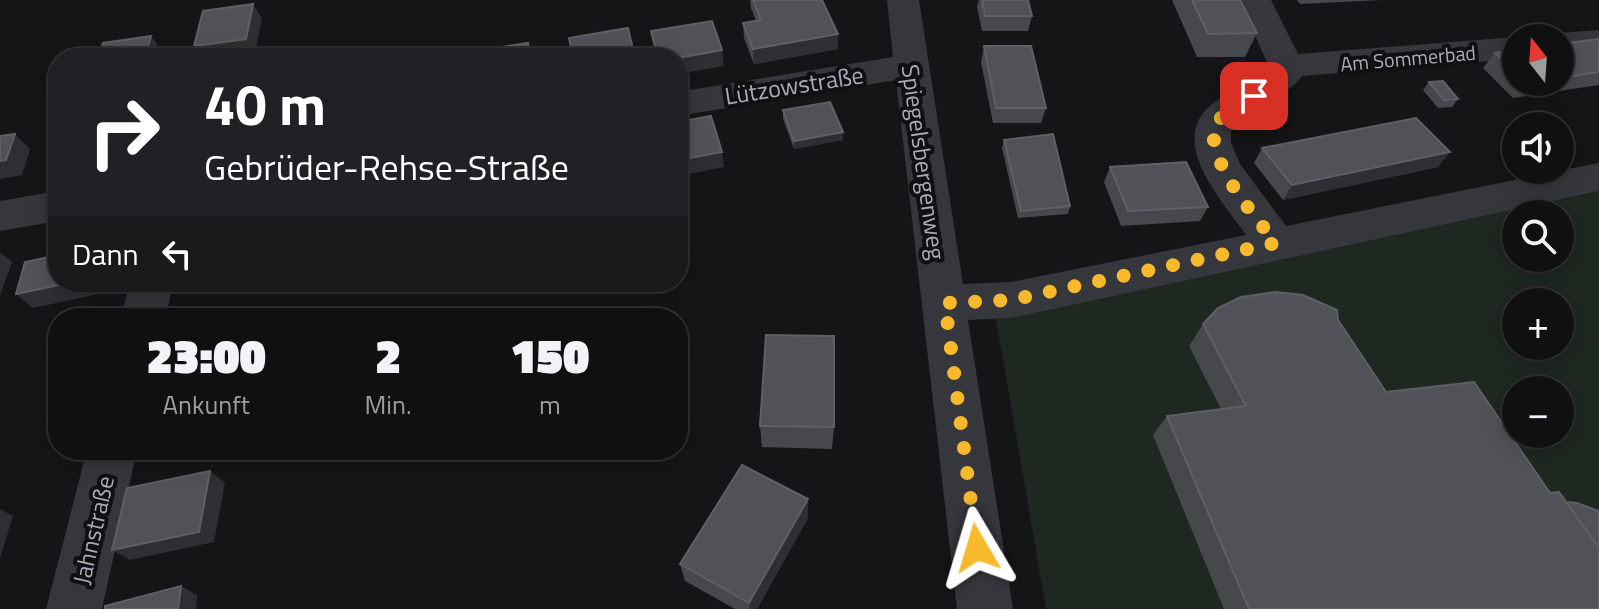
<!DOCTYPE html>
<html lang="de">
<head>
<meta charset="utf-8">
<style>
  body { margin:0; font-family:"Titillium Web",sans-serif; background:#1e1e1f; color:#f1f3f6; height:100vh; display:flex; flex-direction:column; font-size:30px; white-space:nowrap }
  * { box-sizing:border-box; margin:0 }
  p { font-size:26px; color:#9c9d9f }
  .icon { flex:none; width:44px; height:44px; fill:none; stroke:currentColor; stroke-width:2; stroke-linecap:round; stroke-linejoin:round }
  .map { position:relative; flex:1; overflow:hidden }
  .details { position:absolute; left:48px; top:308px; width:640px; height:152px; display:flex; flex-direction:column; background:#101011; border-radius:32px; box-shadow:0 4px 20px #0003,0 0 0 2px #303031 }
  .details>* { flex:none }
  .hud { position:absolute; left:48px; top:48px; width:640px; height:244px; border-radius:32px; box-shadow:0 4px 20px #0003,0 0 0 2px #303031; background:#202124; color:#fff; overflow:hidden }
  .needle { width:52px; rotate:343deg }
  .fabs { position:absolute; left:1502px; top:24px; display:grid; gap:16px }
  .fabs a { display:grid; place-items:center; width:72px; height:72px; border-radius:50%; background:#101011; box-shadow:0 4px 20px #0003,0 0 0 2px #303031; font-size:40px }
  .pin { position:absolute; display:grid; place-items:center; width:68px; height:68px; color:#fff; margin:-34px; border-radius:16px; box-shadow:0 4px 12px #0006 }
  .me { position:absolute; width:88px; margin:-44px; rotate:353deg; stroke-linejoin:round; filter:drop-shadow(0 0 6px #0008) }
  .turn { display:flex; align-items:center; gap:28px; height:168px; padding:0 24px; font-size:36px }
  .turn .icon { width:104px; height:104px; stroke-width:2.5 }
  .turn b { display:block; font-size:56px; line-height:68px }
  .then { display:flex; align-items:center; height:76px; padding:0 24px; background:#0003; gap:16px; font-size:30px }
  .eta { display:flex; justify-content:space-evenly; align-items:center; height:136px; text-align:center }
  .eta b { font-size:48px; font-weight:800; line-height:56px }
  .map>svg:first-child { display:block }
  .green { fill:#1f2721; fill-rule:evenodd }
  .lines { fill:none; stroke-linecap:round; stroke-linejoin:round }
  .minor { fill:#36373d; fill-rule:evenodd }
  .wall { fill:#46484c }
  .shaded-wall { fill:#2e2f32 }
  .building { fill:#515258; stroke:#5e6067; stroke-width:2 }
  .route { stroke:#f8b92d; stroke-width:14; stroke-dasharray:0 25.2 }
  .labels { text-anchor:middle; dominant-baseline:central; stroke-width:8; stroke-linejoin:round; paint-order:stroke }
  .far-street-label { font-size:20px; fill:#a7acb8; stroke:#101012 }
  .street-label { font-size:24px; fill:#a7acb8; stroke:#101012 }
</style>
</head>
<body>
<div class="map">
<svg width="1599" height="609" viewBox="0 0 1599 609">
  <rect width="100%" height="100%" fill="#151517"/>
  <path class="green" d="M1599,191V609H1046L996,319ZM1516,214H1560V258H1516ZM1516,302H1560V346H1516ZM1516,390H1560V434H1516Z"/>
  <g class="lines">
    <path class="minor" d="M887,0H919L963,284L1011,282L1246,235C1222,201 1167,142 1211,105C1229,90 1253,85 1270,69L1239,0H1271L1298,54L1516,37L1520,38H1516V59L1302,76C1284,101 1241,108 1231,132V143L1240,164L1286,226L1599,163V191L1011,318L968,320L1013,609H957L896,80L678,116V92L893,57Z
      M1599,30V52L1560,55V38H1547L1560,33Z
      M58,191V221L0,231V201Z
      M130,282H174L165,318H121Z
      M87,450H137L102,609H46Z"/>
  </g>
  <path class="wall" d="M750,0H822L838,34V49L754,64L744,38L743,23L756,21L751,8Z
    M979,0H1028L1032,16L1028,31H982L977,7Z
    M1172,0H1240L1257,33L1245,57H1197Z
    M1297,0H1383L1300,4Z
    M1599,39V85L1513,98L1483,68L1495,53L1516,50V82H1560V44Z
    M984,46L1046,108L1041,123H993L981,62Z
    M1429,82L1458,99L1452,107L1438,108L1423,90Z
    M783,110L843,132V140L794,149L783,119Z
    M1004,140L1070,206L1068,214L1018,218L1002,148Z
    M1262,148L1450,152L1438,167L1283,200L1254,163Z
    M1110,167L1208,207L1200,221L1121,226L1104,182Z
    M1338,320L1386,392L1550,493L1566,502L1599,609H1224L1153,435L1167,416L1221,409L1189,346L1203,324Z
    M760,426L834,427L832,449L762,447Z
    M808,499V518L757,609H735L685,581L680,564Z"/>
  <path class="shaded-wall" d="M253,4L262,19L255,54L229,58H202L194,46Z
    M838,34V49L754,64L753,49Z
    M151,36L157,44L153,58H140Z
    M722,50L724,66L678,74V58Z
    M843,132V140L794,149V141Z
    M15,134L30,149L22,175L0,179V161Z
    M722,152L724,167L678,176V160Z
    M1450,152L1438,167L1283,200L1292,185Z
    M58,159V169L50,160Z
    M0,252L12,262L0,296Z
    M74,282H106L103,293L33,308L16,294Z
    M210,471L225,483L214,542L130,560L112,550Z
    M808,499V518L757,609H750L749,603Z
    M0,509L13,516L0,558Z
    M181,586L197,595L196,609H178Z"/>
  <path class="building" d="M753,0H822L838,34L753,49L743,23L761,20Z
    M982,0H1028L1032,16H985Z
    M1192,0H1240L1257,33L1208,34Z
    M253,4L246,39L194,46L203,11Z
    M712,21L722,50L678,58H658L651,31Z
    M628,28L635,58H573L569,38Z
    M151,36L145,57L98,58L103,43Z
    M1599,39V72L1560,78V44Z
    M528,43L531,58H475L474,51Z
    M984,46H1031L1046,108H996Z
    M1516,50V73L1495,53Z
    M1443,81L1458,99L1444,100L1429,82Z
    M830,102L843,132L794,141L783,110Z
    M711,116L722,152L678,160V122Z
    M1416,118L1450,152L1292,185L1262,148Z
    M15,134L6,160L0,161V136Z
    M58,134V159L50,160Z
    M1053,134L1070,206L1021,211L1004,140Z
    M1186,162L1208,207L1128,211L1110,167Z
    M58,255V282H74L16,294L25,262Z
    M1276,292L1303,295L1337,310L1338,320L1386,392L1474,382L1550,493L1559,492L1599,548V609H1249L1167,416L1246,406L1203,324L1218,308L1241,297Z
    M766,335L834,336V427L760,426Z
    M742,465L808,499L749,603L680,564Z
    M210,471L199,532L112,550L127,488Z
    M1566,502L1577,503L1599,511V548Z
    M181,586L178,609H105V606Z"/>
  <g class="lines">
    <path class="route" d="M977,548L945,303L1011,300L1276,243C1251,211 1212,169 1213,127L1227,111L1254,96"/>
  </g>
  <g class="labels">
    <g class="far-street-label">
      <text transform="translate(1408 58) rotate(-5)">Am Sommerbad</text>
    </g>
    <g class="street-label">
      <text transform="translate(794 85) rotate(-9)">Lützowstraße</text>
      <text transform="translate(924 162) rotate(82)">Spiegelsbergenweg</text>
      <text transform="translate(93 530) rotate(-77)">Jahnstraße</text>
    </g>
  </g>
</svg>
<div class="fabs">
<a><svg class="needle" viewBox="-14 -14 28 28"><path d="M0-13l5 13h-10z" fill="#e53935"/><path d="M0 13l5-13h-10z" fill="#9c9d9f"/></svg></a>
<a><svg class="icon" aria-label="sound" viewBox="0 0 24 24"><path d="M4 9h4l5-4v14l-5-4H4zM17 9q2 3 0 6"/></svg></a>
<a><svg class="icon" aria-label="search" viewBox="0 0 24 24"><circle cx="10" cy="10" r="6"/><path d="M15 15l6 6"/></svg></a>
<a>+</a>
<a>−</a>
</div>
<div class="pin" style="left:1254px;top:96px;background:#d93025"><svg class="icon" aria-label="arrive" viewBox="0 0 24 24"><path d="M6 21V4h12l-3 4 3 4H6"/></svg></div>
<svg class="me" style="left:977px;top:548px" viewBox="-20 -20 40 40"><path d="M0-17L14 15 0 8-14 15z" fill="#f8b92d" stroke="#fff" stroke-width="4"/></svg>
<div class="hud">
<div class="turn"><svg class="icon" aria-label="right" viewBox="0 0 24 24"><path d="M7 20v-9h11M14 6l5 5-5 5"/></svg><div><b>40 m</b>Gebrüder-Rehse-Straße</div></div>
<div class="then">Dann<svg class="icon" aria-label="left" viewBox="0 0 24 24"><path d="M17 20v-9H6M10 6l-5 5 5 5"/></svg></div>
</div>
<section class="details">
<div class="eta">
<div><b>23:00</b><p>Ankunft</p></div>
<div><b>2</b><p>Min.</p></div>
<div><b>150</b><p>m</p></div>
</div>
</section>
</div>
</body>
</html>
